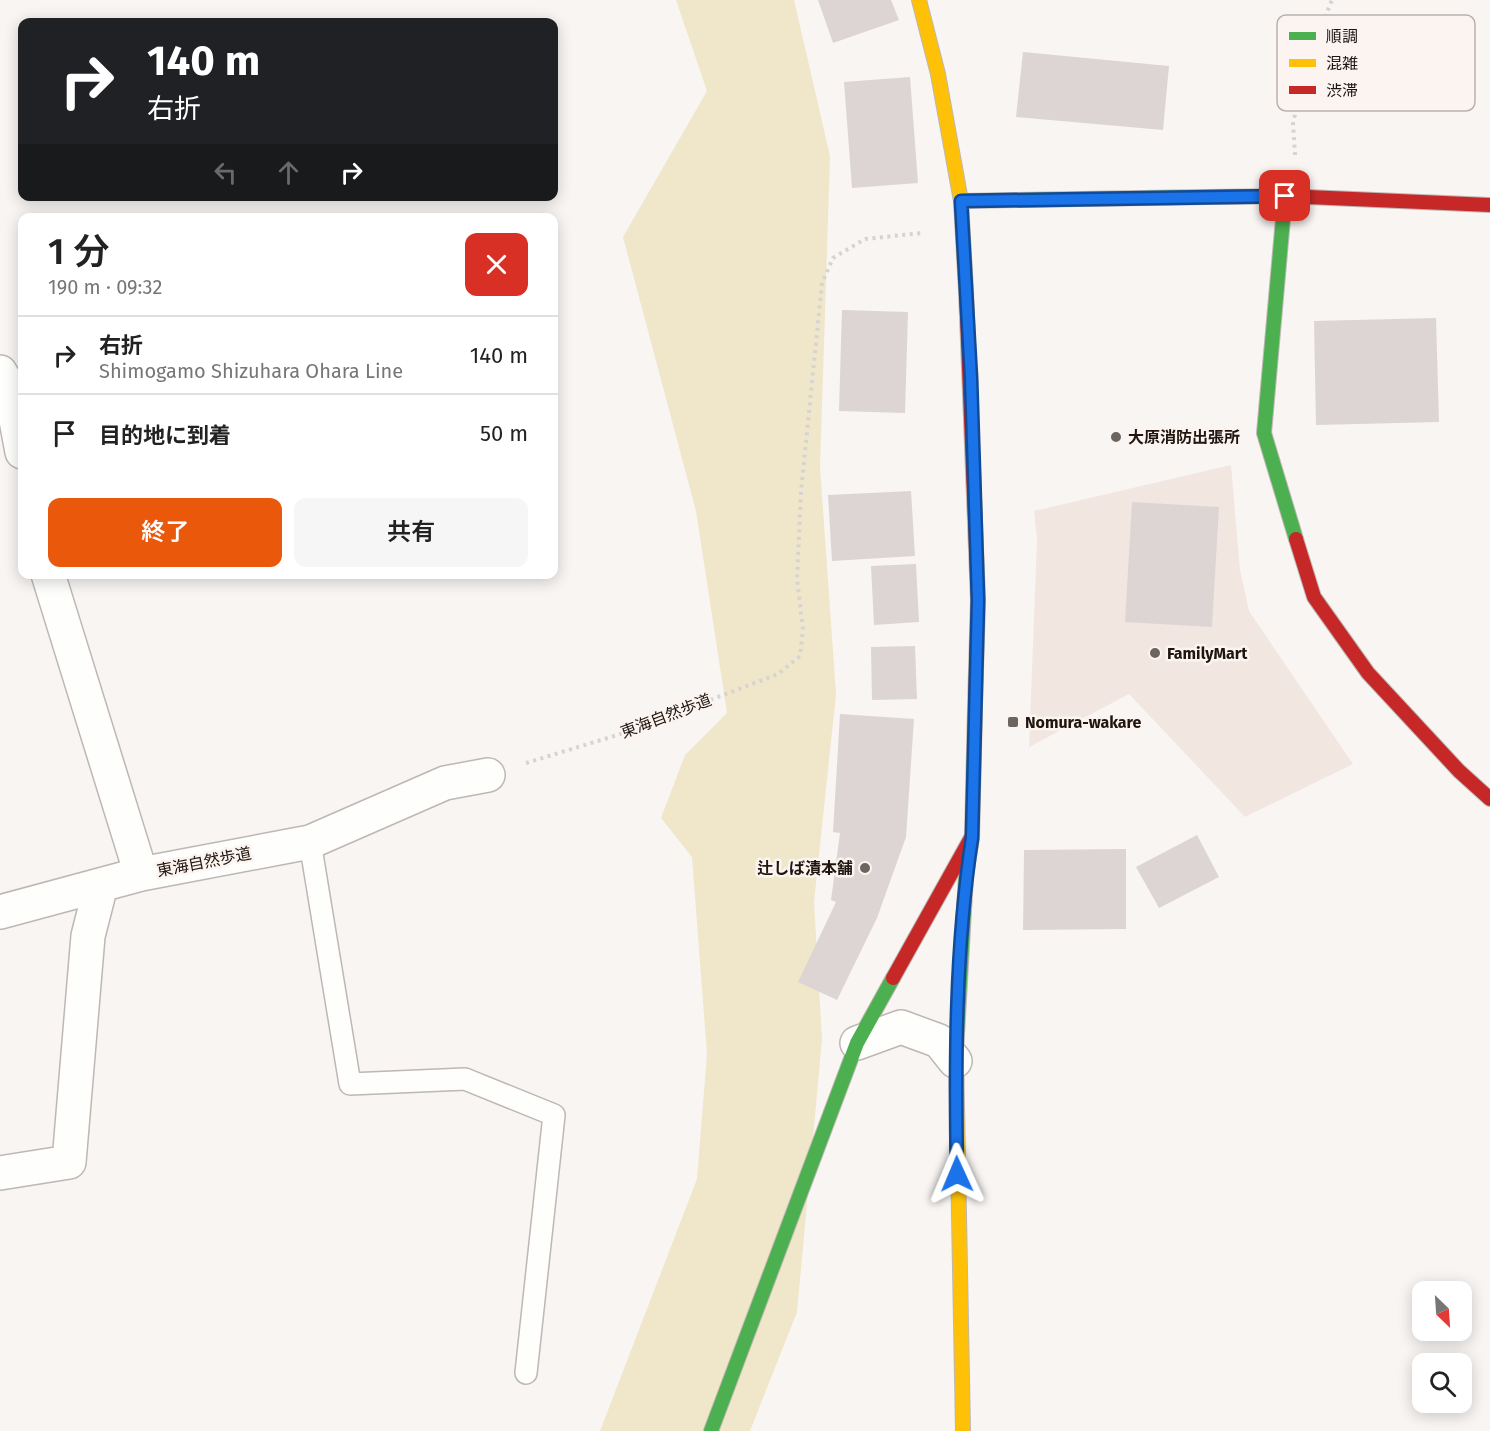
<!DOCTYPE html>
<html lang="ja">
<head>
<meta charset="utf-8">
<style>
  body { margin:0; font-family:"Fira Sans","Noto Sans JP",sans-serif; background:#f6f6f6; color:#222; height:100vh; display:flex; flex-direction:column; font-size:22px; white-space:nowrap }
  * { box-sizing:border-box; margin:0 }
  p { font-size:20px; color:#767676 }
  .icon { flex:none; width:33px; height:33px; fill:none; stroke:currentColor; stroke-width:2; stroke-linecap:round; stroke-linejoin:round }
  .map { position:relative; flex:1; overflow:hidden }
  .side { position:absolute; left:18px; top:213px; width:540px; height:366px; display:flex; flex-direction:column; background:#fff; border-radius:12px; box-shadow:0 3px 15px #0003 }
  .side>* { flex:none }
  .top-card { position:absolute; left:18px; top:18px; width:540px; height:183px; border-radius:12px; box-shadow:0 3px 15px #0003; background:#202124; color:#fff; overflow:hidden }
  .needle { width:39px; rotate:155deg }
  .buttons { position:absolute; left:1412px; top:1281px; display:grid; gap:12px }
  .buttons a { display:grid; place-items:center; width:60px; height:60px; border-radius:12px; background:#fff; box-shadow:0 3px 15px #0003; font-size:30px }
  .pin { position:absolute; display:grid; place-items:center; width:51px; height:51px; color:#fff; margin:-26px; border-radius:12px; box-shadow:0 3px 9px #0006 }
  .me { position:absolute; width:66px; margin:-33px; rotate:359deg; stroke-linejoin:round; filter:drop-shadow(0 0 4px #0008) }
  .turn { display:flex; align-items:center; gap:21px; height:126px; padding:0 30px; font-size:27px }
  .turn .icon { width:78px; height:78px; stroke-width:2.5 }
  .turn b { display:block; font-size:42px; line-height:51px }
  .lanes { display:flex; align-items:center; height:57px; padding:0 30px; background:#0003; justify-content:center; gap:30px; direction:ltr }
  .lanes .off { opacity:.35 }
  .round { display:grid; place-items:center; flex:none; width:63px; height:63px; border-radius:12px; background:#f6f6f6 }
  .overview { display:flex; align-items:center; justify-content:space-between; height:102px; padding:0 30px }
  h1 { font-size:36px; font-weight:600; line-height:45px }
  .action { display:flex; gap:12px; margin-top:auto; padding:12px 30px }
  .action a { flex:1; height:69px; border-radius:12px; background:#ea580c; color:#fff; font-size:24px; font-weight:600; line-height:69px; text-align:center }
  .action a+a { background:#f6f6f6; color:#222 }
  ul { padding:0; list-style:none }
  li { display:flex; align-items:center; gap:18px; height:78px; padding:0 30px; border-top:2px solid #e0e0e0 }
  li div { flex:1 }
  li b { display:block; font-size:22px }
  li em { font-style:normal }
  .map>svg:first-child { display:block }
  .built { fill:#f1e7e0 }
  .green { fill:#f0e6c9 }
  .building { fill:#ddd5d3 }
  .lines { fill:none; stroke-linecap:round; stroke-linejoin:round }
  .lane-casing { stroke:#beb7b3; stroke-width:24 }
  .street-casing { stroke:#beb7b3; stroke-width:36 }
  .fast-casing { stroke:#beb7b3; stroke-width:16 }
  .slow-casing { stroke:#beb7b3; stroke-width:16 }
  .jam-casing { stroke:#beb7b3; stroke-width:16 }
  .path { stroke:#d5d4d3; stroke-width:4; stroke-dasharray:3 4.5; stroke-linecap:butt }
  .lane { stroke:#fefefd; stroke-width:21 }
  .street { stroke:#fefefd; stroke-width:33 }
  .fast { stroke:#4caf50; stroke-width:14 }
  .slow { stroke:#ffc107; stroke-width:14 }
  .jam { stroke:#c62828; stroke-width:14 }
  .route-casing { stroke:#114b97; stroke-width:15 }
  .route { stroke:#1a73e8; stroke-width:10 }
  .poi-dot { fill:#6c645f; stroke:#fbf4f0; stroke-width:2 }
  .labels { text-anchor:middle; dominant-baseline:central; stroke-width:5; stroke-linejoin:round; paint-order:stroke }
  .poi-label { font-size:16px; font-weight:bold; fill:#21160f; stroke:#fbf4f0; text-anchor:start }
  .street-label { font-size:16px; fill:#21160f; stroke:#fbf4f0 }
  .key { fill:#fbf4f0; stroke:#bab1ac; stroke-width:1.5 }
  .key-label { font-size:16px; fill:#21160f }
</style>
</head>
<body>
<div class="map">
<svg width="1490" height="1431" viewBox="0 0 1490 1431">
  <rect width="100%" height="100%" fill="#f8f5f3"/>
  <path class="built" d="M1231,465L1240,570L1249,611L1353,764L1245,817L1129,694L1029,747L1037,540L1034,511Z"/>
  <path class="green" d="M676,0H794L830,156L820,467L836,694L814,902L822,1039L797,1312L750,1431H600L697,1179L707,1054L692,857L661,818L685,755L727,713L696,511L623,237L707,91Z"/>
  <path class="building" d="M818,0H891L899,20L833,43Z
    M1023,52L1169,66L1163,130L1016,117Z
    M910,77L918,183L852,188L844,82Z
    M842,310L908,312L905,413L839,411Z
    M1436,318L1439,422L1316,425L1314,321Z
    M911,491L915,556L832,561L828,495Z
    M1132,502L1219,507L1212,627L1125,622Z
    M916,564L919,622L874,625L871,566Z
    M915,646L917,699L872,700L871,647Z
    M840,714L914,719L906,837L877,918L837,1000L798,982L836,902L831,900L840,833L833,832Z
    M1197,835L1219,877L1159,908L1136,867Z
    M1126,849V929L1023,930L1024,850Z"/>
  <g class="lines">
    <g class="lane-casing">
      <path id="lane" d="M310,842L350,1084L465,1079L554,1115L526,1373"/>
    </g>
    <g class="street-casing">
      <path id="street" d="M0,372L10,388L22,452
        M48,574L141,874
        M0,912L141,874L310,842L445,783L488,775
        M857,1043L901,1027L939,1041L955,1061
        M0,1173L69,1162L88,936L101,885"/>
    </g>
    <g class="fast-casing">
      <path id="fast" d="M1285,196L1264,433L1296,539
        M961,201L1205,197
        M956,1052L966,875L972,838L975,706
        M711,1431L857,1043L893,978"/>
    </g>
    <g class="slow-casing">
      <path id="slow" d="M919,0L938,74L961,201L966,291
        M956,1052L963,1431"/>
    </g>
    <g class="jam-casing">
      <path id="jam" d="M1205,197L1285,196L1490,205
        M966,291L978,600L975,706
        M1296,539L1314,597L1368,673L1459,771L1490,799
        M893,978L971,838"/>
    </g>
    <path class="path" d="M1295,155L1293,122L1317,36L1332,0
      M526,763L624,733L778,674L800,656L803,629L797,579L801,492L822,283L833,258L865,239L922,233"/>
    <use href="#lane" class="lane"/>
    <use href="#street" class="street"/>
    <use href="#fast" class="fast"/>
    <use href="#slow" class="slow"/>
    <use href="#jam" class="jam"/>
  </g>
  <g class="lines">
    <g class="route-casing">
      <path id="route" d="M957,1174C955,1063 955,949 972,838L978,600L971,378L961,201L1285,196"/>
    </g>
    <use href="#route" class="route"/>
  </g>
  <g class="poi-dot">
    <circle cx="1116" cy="437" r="6"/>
    <circle cx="1155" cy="653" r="6"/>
    <rect x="1007" y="716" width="12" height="12" rx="3"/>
    <circle cx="865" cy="868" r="6"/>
  </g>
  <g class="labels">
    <g class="poi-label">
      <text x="1128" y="437">大原消防出張所</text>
      <text x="1167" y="653">FamilyMart</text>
      <text x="1025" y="722">Nomura-wakare</text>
      <text x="853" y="868" text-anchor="end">辻しば漬本舗</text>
    </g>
    <g class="street-label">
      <text transform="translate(666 716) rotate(-21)">東海自然歩道</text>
      <text transform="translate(204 862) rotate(-11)">東海自然歩道</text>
    </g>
  </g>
  <rect x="1277" y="15" width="198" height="96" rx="9" class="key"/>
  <rect x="1289" y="32" width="27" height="8" fill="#4caf50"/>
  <rect x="1289" y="59" width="27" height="8" fill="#ffc107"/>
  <rect x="1289" y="86" width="27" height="8" fill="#c62828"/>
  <g class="key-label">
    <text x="1326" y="42">順調</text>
    <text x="1326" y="69">混雑</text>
    <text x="1326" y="96">渋滞</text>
  </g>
</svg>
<div class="buttons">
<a><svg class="needle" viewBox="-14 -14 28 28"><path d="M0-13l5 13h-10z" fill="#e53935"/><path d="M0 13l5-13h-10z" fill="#767676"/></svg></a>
<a><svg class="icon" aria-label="search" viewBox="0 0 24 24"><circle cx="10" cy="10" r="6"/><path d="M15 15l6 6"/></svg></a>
</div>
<div class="pin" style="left:1285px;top:196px;background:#d93025"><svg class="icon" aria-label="arrive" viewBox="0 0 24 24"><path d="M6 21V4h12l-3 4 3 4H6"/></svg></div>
<svg class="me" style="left:957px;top:1174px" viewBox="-20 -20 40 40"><path d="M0-17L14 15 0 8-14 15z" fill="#1a73e8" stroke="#fff" stroke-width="4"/></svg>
<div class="top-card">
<div class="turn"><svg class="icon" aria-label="right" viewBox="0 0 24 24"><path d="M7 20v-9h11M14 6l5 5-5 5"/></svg><div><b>140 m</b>右折</div></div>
<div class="lanes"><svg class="icon off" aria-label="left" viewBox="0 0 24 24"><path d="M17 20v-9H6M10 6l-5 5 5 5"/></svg><svg class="icon off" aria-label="ahead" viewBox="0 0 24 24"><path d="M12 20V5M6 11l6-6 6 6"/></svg><svg class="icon" aria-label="right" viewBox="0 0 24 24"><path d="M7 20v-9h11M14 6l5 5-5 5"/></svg></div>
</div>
<section class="side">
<div class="overview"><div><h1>1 分</h1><p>190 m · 09:32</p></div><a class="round" style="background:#d93025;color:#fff"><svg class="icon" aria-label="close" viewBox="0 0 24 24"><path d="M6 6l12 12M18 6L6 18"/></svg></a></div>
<ul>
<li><svg class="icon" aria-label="right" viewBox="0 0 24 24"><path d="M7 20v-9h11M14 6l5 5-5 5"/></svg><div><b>右折</b><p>Shimogamo Shizuhara Ohara Line</p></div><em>140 m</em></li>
<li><svg class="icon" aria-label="arrive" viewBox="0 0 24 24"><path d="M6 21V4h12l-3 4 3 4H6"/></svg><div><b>目的地に到着</b></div><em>50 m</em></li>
</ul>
<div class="action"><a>終了</a><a>共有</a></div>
</section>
</div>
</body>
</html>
